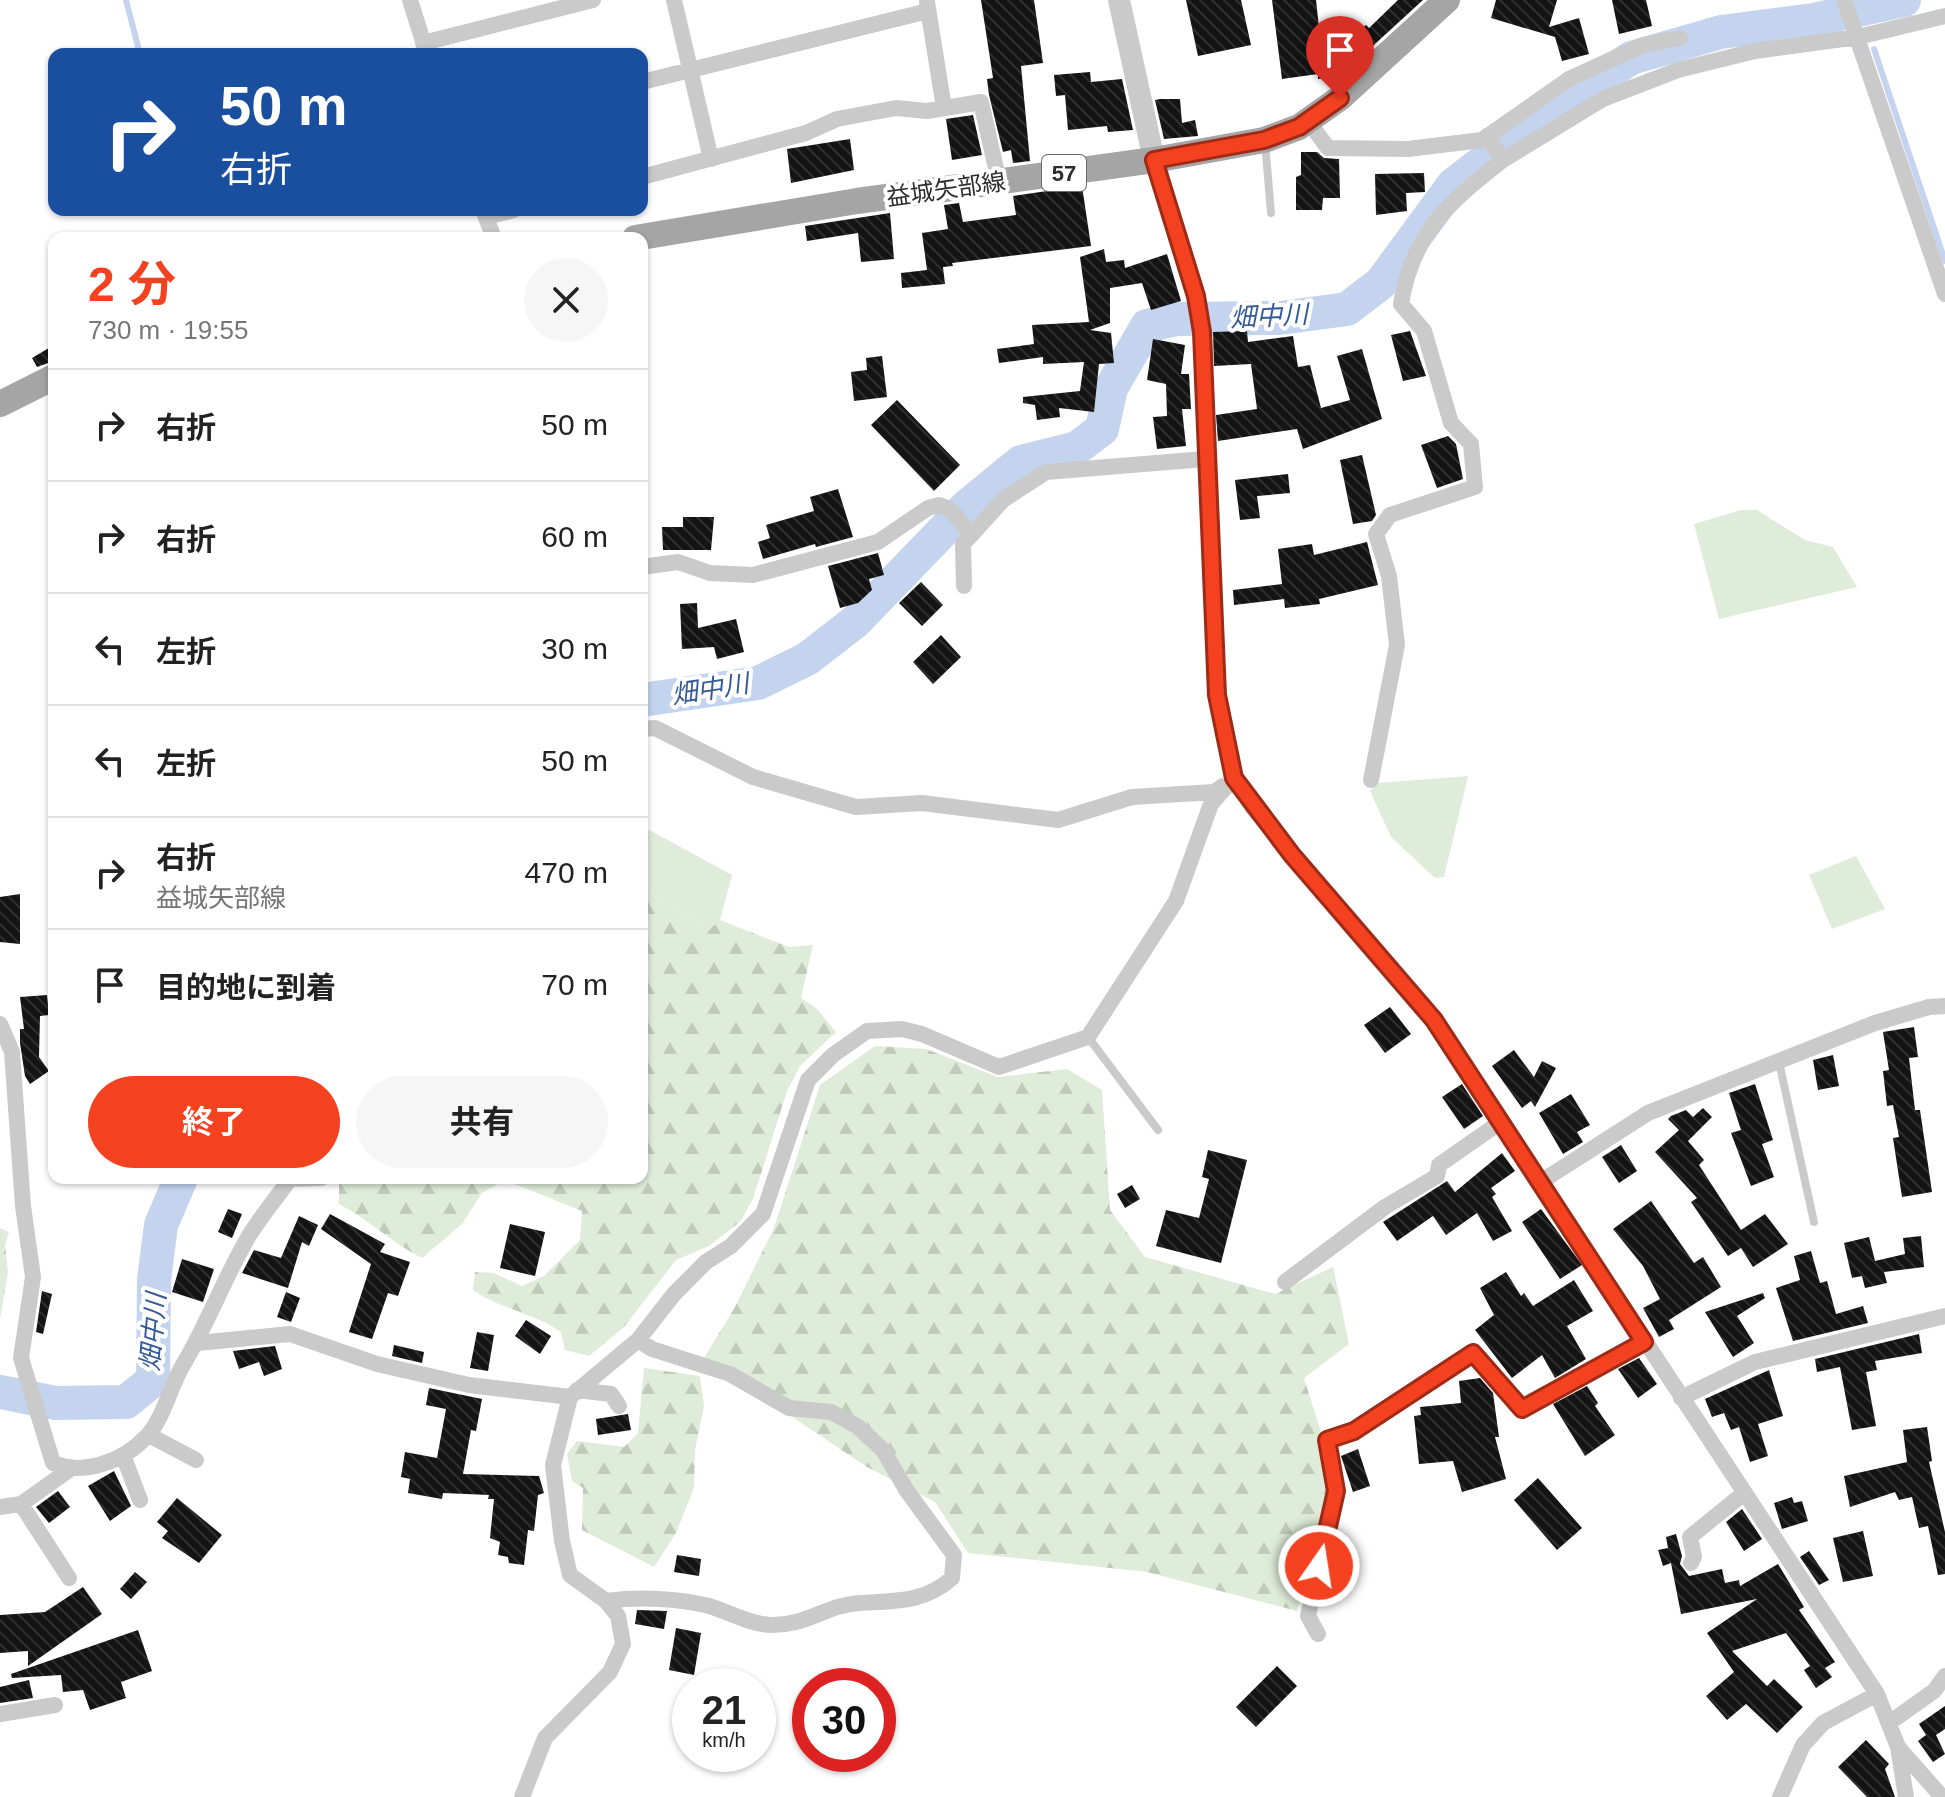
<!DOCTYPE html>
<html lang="ja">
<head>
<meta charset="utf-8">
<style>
  body { margin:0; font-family:Arial,"Noto Sans JP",sans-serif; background:#f6f6f6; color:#222; height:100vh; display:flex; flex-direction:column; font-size:30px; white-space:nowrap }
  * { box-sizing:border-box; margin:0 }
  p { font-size:26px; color:#767676 }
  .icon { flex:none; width:44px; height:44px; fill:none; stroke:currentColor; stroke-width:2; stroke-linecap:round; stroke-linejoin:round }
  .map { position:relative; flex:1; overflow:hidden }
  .drawer { position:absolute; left:48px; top:232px; width:600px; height:952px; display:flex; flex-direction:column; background:#fff; border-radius:16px; box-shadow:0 2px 6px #0004 }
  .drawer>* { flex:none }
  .top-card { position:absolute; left:48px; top:48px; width:600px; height:168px; border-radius:16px; box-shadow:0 2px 6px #0004; background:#1a4fa0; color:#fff; overflow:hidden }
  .speed { position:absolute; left:672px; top:1668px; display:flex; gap:16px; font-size:40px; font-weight:700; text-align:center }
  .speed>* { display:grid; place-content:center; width:104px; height:104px; border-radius:50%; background:#fff; box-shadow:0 2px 6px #0004; line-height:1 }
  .speed small { font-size:20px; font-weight:400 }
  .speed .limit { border:12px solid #d22; background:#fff; color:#111 }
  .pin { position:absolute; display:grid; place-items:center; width:68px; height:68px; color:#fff; margin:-82px -34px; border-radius:50% 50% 50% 0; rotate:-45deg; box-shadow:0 0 8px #0007 }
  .pin .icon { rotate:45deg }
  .me { position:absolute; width:88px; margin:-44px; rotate:13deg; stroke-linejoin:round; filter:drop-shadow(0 0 6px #0008) }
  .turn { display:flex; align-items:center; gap:28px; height:168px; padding:0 40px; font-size:36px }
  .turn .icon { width:104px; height:104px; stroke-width:2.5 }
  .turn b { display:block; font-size:56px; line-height:68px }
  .round { display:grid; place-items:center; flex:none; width:84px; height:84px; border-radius:42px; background:#f6f6f6 }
  .head { display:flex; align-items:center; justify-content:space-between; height:136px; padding:0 40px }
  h1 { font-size:48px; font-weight:700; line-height:60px; color:#f44120 }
  .button { display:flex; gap:16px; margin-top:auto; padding:16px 40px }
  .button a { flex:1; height:92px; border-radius:48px; background:#f44120; color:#fff; font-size:32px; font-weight:700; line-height:92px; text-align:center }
  .button a+a { background:#f6f6f6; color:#222 }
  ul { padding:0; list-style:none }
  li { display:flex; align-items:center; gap:24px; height:112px; padding:0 40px; border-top:2px solid #e0e0e0 }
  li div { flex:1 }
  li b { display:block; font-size:30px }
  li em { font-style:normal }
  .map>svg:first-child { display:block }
  .grass { fill:#dfecd9 }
  .forest { fill:url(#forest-firs) }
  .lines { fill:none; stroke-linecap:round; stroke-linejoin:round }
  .stream { stroke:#c4d4ee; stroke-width:6 }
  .river { stroke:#c4d4ee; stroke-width:34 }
  .building { fill:url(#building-back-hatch) }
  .service { stroke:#cacaca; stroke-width:8 }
  .minor { stroke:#cacaca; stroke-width:16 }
  .tertiary { stroke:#cacaca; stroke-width:22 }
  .primary { stroke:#a5a5a5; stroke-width:26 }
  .route-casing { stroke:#9f2a15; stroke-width:20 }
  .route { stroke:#f44120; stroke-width:14 }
  .labels { text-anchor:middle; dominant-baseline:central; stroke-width:8; stroke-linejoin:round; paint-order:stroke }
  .shield { fill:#fff; stroke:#6c6c6c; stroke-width:2 }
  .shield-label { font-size:22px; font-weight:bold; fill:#2d2d2d }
  .street-label { font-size:24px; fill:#2d2d2d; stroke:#fff }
  .water-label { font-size:26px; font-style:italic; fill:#355a96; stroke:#fff }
</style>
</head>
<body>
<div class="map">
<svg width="1945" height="1797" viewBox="0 0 1945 1797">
  <defs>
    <pattern id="forest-firs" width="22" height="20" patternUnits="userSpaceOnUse" patternTransform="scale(2)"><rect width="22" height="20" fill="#dfecd9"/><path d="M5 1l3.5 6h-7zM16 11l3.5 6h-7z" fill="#c0cbbb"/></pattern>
    <pattern id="building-back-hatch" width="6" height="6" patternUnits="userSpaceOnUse" patternTransform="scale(2)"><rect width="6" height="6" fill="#141414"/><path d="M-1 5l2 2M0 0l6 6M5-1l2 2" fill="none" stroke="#2e2e2e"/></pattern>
  </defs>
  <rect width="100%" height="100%" fill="#fff"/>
  <path class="grass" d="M1741,510H1757L1805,540L1833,547L1857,587L1719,619L1694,524Z
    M1468,776L1444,877L1435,878L1391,837L1370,791L1378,783Z
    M642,826L732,875L720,920L709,930L642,888Z
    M1856,856L1885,909L1832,929L1809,875Z"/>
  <path class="forest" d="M642,888L709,930L720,920L789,947L813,945L801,998L816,1008L836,1032L800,1066L787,1091L753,1199L740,1222L709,1246L676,1260L624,1327L589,1356L565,1350L561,1332C533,1312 500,1309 473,1290L475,1272L494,1273L522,1286L544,1276L580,1240L582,1211L505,1180L482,1193L462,1224L422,1258C390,1242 370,1220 339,1204V1184L350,1178H642Z
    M875,1046L926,1049L998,1077L1067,1069L1102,1090L1110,1210L1145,1257L1275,1294L1333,1267L1349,1344L1304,1378L1320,1429L1328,1503L1297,1611L1147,1572L968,1553L935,1502L867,1467L704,1358L735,1307L774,1228L820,1085Z
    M0,1228L9,1232L5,1245L8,1272L0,1319Z
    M644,1368L700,1376L704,1406L695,1450L694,1488L676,1533L654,1567L582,1530L583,1488L572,1481L567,1454L577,1441L624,1447L638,1433Z"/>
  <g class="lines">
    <path class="stream" d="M126,0L140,54
      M1874,49L1945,261"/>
    <path class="river" d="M642,700L758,683L807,659L856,621L966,507L1021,462L1077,448L1102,429L1111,388L1147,326L1176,319L1280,318L1347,309L1381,283L1453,185L1528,127L1631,58L1721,32L1813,20L1904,0
      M0,1392L56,1403L126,1402L153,1380L154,1280L161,1225L181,1178"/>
  </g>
  <path class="building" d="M981,0H1034L1043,63L1021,66L1030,161L1013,163L1011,150L1003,152L989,95L987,79L993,78Z
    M1186,0H1241L1251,45L1198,56Z
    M1272,0H1316L1321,46L1357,42L1356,33L1366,25L1369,28L1398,0H1423L1340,76L1318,79V74L1282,79Z
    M1496,0H1557L1549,27L1579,18L1589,54L1562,61L1555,37L1491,18Z
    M1612,0H1646L1652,26L1619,34Z
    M1090,72L1091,82L1122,79L1133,130L1108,132L1107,126L1068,130L1065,95L1056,96L1054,75Z
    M1160,99H1180L1182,123L1195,120L1198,136L1164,139L1155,100Z
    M973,115L982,155L952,160L946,119Z
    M850,139L854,170L791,183L787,149Z
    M1301,152H1317L1324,158L1339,159L1340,198H1323L1322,210H1296V177L1301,175Z
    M1424,173L1425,192L1406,193L1407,211L1376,215L1375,174Z
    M1082,186L1091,246L952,263L953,266L943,267L945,284L902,288L901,273L927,270L922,233L948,229L944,205L959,203L963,222L1016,215L1013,196Z
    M890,213L894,259L861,262L858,233L807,241L805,226Z
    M1104,249L1106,262L1124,260L1125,268L1167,254L1181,301L1151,310L1142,283L1110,288V323L1090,330L1111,333L1114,363L1099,364L1094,412L1059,408L1060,417L1037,420L1035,405L1023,403V397L1080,391L1084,362L1043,364V357L999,363L997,349L1034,344L1032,325L1089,322L1080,257Z
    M1247,331L1248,342L1293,336L1298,367L1310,365L1321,408L1350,400L1337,356L1362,349L1382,419L1303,449L1297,429L1218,441L1216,415L1257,409L1251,364L1214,366L1213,332Z
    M1410,331L1426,376L1403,381L1391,335Z
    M1153,339L1185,345L1181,374H1189L1191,409H1182L1186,446L1157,449L1153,417L1167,416L1166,384L1147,380Z
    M54,345V361L37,367L32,358Z
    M882,356L887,397L854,401L851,372L867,370L866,358Z
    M897,400L960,465L934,491L871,425Z
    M1448,436L1456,444L1463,479L1437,488L1421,445Z
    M1362,455L1376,515L1372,521L1353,524L1340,460Z
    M1288,474L1290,493L1257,496L1260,518L1240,520L1235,480Z
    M838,489L853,537L816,547L815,544L763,559L758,542L770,538L766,525L814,511L810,497Z
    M683,517H714L711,550H663L662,527H683Z
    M1367,542L1378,585L1319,599L1320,604L1285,608L1284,599L1234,605L1233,590L1282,584L1278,549L1312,544L1314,555Z
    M878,553L884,575L869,579L872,590L858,603L840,608L828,566Z
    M921,582L943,605L922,626L899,603Z
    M697,603L698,628L736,619L744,652L717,659L714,647L682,649L680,604Z
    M941,635L961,657L933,684L913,662Z
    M20,894V944L0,942V897Z
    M47,995L49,1015L40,1016L39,1057L49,1071L30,1084L25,1076L20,1043V1029H24L20,997Z
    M1390,1007L1411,1034L1385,1053L1364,1025Z
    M1914,1027L1918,1057L1909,1058L1915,1110H1920L1932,1192L1902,1197L1893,1138L1899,1137L1893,1105L1887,1106L1883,1071L1889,1070L1883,1032Z
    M1514,1050L1534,1077L1542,1061L1556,1068L1535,1107L1531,1101L1522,1108L1492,1066Z
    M1833,1055L1839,1086L1818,1090L1813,1060Z
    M1462,1084L1483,1116L1464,1129L1442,1097Z
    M1755,1084L1773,1140L1762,1144L1774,1177L1751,1186L1731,1133L1741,1130L1729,1093Z
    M1571,1094L1590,1125L1577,1132L1583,1142L1563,1154L1539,1113Z
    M1703,1108L1712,1117L1688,1141L1704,1160L1699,1165L1741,1230L1765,1214L1788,1244L1753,1267L1741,1248L1728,1256L1691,1202L1697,1198L1655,1152L1679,1130L1668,1119L1671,1116L1686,1110L1693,1117Z
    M1621,1145L1637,1171L1619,1183L1602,1157Z
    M1208,1150L1247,1160L1221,1263L1156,1246L1166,1210L1199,1218L1209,1179L1202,1177Z
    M1502,1153L1515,1171L1491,1188L1496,1194L1492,1197L1512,1231L1493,1241L1477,1213L1446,1235L1433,1216L1397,1241L1383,1222L1447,1181L1455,1192Z
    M1132,1185L1140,1199L1125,1208L1117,1194Z
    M1651,1201L1694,1263L1703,1257L1721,1287L1669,1320L1674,1329L1659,1337L1643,1308L1660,1299L1643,1266L1613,1229Z
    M228,1209L242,1214L232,1238L218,1232Z
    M1541,1209L1582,1265L1560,1279L1522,1222Z
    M330,1214L385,1244L380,1252L410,1262L398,1296L388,1293L372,1339L349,1332L371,1264L321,1229Z
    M299,1216L318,1225L309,1246L302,1242L288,1288L242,1273L254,1250L281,1258Z
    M510,1224L545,1232L535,1276L500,1268Z
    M1921,1236L1924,1267L1884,1272L1887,1283L1865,1288L1862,1276L1852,1278L1844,1243L1869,1237L1875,1261L1905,1254L1903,1238Z
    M1811,1251L1820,1283L1827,1281L1836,1314L1863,1306L1868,1323L1793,1341L1776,1288L1800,1280L1794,1256Z
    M182,1259L214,1269L203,1302L172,1292Z
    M1506,1272L1521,1296L1524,1293L1533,1306L1574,1280L1593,1311L1567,1326L1586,1359L1555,1378L1542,1355L1512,1378L1475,1330L1494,1315L1480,1288Z
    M42,1291L52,1294L43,1334L36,1332Z
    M286,1292L300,1298L291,1322L277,1317Z
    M1763,1293L1765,1298L1737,1316L1754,1343L1733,1357L1705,1312Z
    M526,1320L551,1336L540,1354L515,1336Z
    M477,1332L494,1335L488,1371L470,1368Z
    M1919,1334L1922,1353L1875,1361L1877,1370L1866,1372L1876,1426L1852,1430L1840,1367L1817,1372L1815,1359Z
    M394,1345L424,1352L422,1363L392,1356Z
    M275,1346L282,1369L264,1376L259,1362L239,1369L233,1351Z
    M1639,1358L1657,1384L1638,1398L1618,1369Z
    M1769,1370L1783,1416L1758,1424L1768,1456L1750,1462L1739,1427L1731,1430L1724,1413L1712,1417L1705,1399Z
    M1480,1378L1493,1393L1499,1437H1495L1506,1479L1462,1492L1453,1461L1419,1464L1414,1416L1421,1415L1420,1407L1461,1403L1459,1381Z
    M1587,1386L1598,1403L1595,1406L1615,1435L1585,1456L1553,1404Z
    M429,1388L482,1399L476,1431L471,1430L463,1474L539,1476L544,1493L538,1495L534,1531L528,1530L524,1565L509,1563L508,1557L498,1555L500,1542L490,1538L494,1499H488L489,1495L443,1493L442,1499L408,1493L410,1479L401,1477L405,1452L437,1458L446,1409L426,1405Z
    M628,1414L631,1430L598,1435L596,1419Z
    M1927,1427L1932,1461L1929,1462L1945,1532V1574L1938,1575L1928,1526L1919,1528L1912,1497L1899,1500L1895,1492L1850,1507L1844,1476L1907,1462L1903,1430Z
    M1358,1449L1370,1486L1353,1492L1341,1456Z
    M114,1471L131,1506L110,1521L88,1486Z
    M1538,1478L1582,1528L1557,1550L1514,1500Z
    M58,1491L70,1507L49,1523L36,1507Z
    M1792,1497L1794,1503L1802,1501L1808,1521L1782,1529L1774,1503Z
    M177,1498L222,1535L199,1563L162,1538L168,1531L157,1522Z
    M1742,1509L1762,1539L1744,1551L1726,1522Z
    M1863,1531L1873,1576L1843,1582L1833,1538Z
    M1676,1534L1682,1556L1680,1564L1689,1576L1722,1569L1725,1583L1739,1580L1740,1586L1778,1564L1804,1607L1799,1610L1835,1662L1825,1668L1832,1677L1816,1688L1804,1670L1810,1666L1786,1633L1732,1651L1767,1686L1774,1679L1803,1707L1777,1733L1746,1704L1727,1720L1706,1696L1734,1672L1707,1633L1757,1599L1681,1614L1671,1563L1663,1566L1658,1550L1668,1548L1666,1537Z
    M1809,1551L1829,1580L1819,1585L1800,1557Z
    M677,1555L701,1559L699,1576L674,1572Z
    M135,1572L147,1582L131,1599L120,1589Z
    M83,1587L102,1614L28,1666V1651L0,1653V1615L45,1612Z
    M637,1610L667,1611L664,1629L635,1624Z
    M676,1628L701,1633L694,1675L669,1670Z
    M138,1630L152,1671L121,1682L126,1698L90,1710L83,1690L63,1692L61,1675L12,1678L11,1674Z
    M1277,1666L1297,1686L1256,1727L1236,1707Z
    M29,1680L33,1698L0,1703V1687Z
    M1945,1706V1729L1936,1735L1945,1754L1933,1762L1918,1741L1926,1735L1919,1724Z
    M1866,1740L1889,1764L1885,1769L1895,1797H1867L1838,1767Z"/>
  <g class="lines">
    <path class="service" d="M1265,142L1271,213
      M1088,1037L1158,1130
      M1779,1062L1814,1222"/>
    <path class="minor" d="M410,0L427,54
      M674,0L711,159
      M927,2L944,108
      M1845,3L1945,294
      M423,43L593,0
      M642,82L928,11
      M1308,121L1328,148L1408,149L1482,140L1569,79L1643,45L1680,38
      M1154,160L1196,296L1202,332L1217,695L1234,778L1252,807L1312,878L1434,1020L1877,1694L1898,1747L1942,1797
      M1503,160L1603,99L1678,70L1755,51L1858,37L1945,16
      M642,177L806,133L837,119L896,108L927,111L981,102L999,182
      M483,210L494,238
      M486,217L514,210
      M642,567L678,562L710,573L753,575L878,542L928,508L939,505L951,510L971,534
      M964,586L963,544L1003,500L1046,472L1205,459
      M642,729L655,728L753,777L856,807L922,803L1058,820L1132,797L1214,792L1223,786
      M1371,780L1397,645L1389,576L1376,534L1390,515L1475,487L1471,444L1451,423L1424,331L1401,304C1412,234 1449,202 1503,160L1487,136
      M0,1024L12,1052L23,1206L33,1277L21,1358L53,1463C84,1476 124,1461 147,1436C164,1418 170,1386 183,1365C208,1323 225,1276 250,1234C262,1215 277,1197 290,1179L322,1178
      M1542,1181L1648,1113L1875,1023L1929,1007L1945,1006
      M1285,1282L1385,1207L1437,1176L1439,1165L1502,1121
      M198,1343L290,1334L377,1364L469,1385L570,1397
      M577,1390L611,1394L619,1406
      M1681,1398L1755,1362L1945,1316
      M149,1435L196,1460
      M123,1455L140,1500
      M21,1504L69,1578
      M0,1507L21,1504L69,1470
      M1691,1563L1694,1557L1690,1537L1743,1494
      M606,1601C638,1597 672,1598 705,1605C726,1610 748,1624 770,1625C807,1626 826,1605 859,1603C893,1601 925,1603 952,1578L954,1555L907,1491L883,1450L857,1426L831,1412L789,1408L730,1374L652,1349L638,1340
      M1318,1634L1308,1616L1336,1491L1327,1440L1354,1431L1473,1353L1522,1409L1644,1342
      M0,1714L55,1705
      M1889,1723L1934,1691L1945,1676
      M1898,1747L1906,1797
      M522,1797L545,1738L610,1672L623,1644L618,1616L606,1601L570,1575L562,1541L553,1465L570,1397L638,1340L674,1294L706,1262L731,1246L763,1214L808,1080L833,1055L867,1031L902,1029L922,1034L999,1067L1088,1037L1176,901L1211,804L1234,778
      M1780,1797L1803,1745L1823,1723L1877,1694"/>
    <path class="tertiary" d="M1119,0L1154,160"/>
    <path class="primary" d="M635,238L857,201L1154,160L1264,140L1299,127L1340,98L1447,0
      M0,404L54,377"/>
  </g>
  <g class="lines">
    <g class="route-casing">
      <path id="route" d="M1319,1566L1336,1491L1327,1440L1354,1431L1473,1353L1522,1409L1644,1342L1434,1020L1292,855L1234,778L1217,695L1202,332L1196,296L1154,160L1264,140L1299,127L1340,98"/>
    </g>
    <use href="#route" class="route"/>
  </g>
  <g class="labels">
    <rect class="shield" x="1042" y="155" width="44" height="36" rx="6"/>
    <g class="shield-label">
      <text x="1064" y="173">57</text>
    </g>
    <g class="street-label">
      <text transform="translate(946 189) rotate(-8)">益城矢部線</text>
    </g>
    <g class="water-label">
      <text transform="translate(1269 316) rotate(-3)">畑中川</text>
      <text transform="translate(710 689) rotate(-9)">畑中川</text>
      <text transform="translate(153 1332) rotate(-85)">畑中川</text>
    </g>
  </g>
</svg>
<div class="speed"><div>21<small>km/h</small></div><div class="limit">30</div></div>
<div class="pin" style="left:1340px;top:98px;background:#d93025"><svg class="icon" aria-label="arrive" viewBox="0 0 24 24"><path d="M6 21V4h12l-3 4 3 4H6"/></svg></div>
<svg class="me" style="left:1319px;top:1566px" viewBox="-20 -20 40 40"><circle r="17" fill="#f44120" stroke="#fff" stroke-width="3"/><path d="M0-11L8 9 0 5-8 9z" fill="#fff"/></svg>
<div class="top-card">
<div class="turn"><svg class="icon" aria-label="right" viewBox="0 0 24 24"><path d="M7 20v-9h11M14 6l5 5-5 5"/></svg><div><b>50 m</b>右折</div></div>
</div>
<section class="drawer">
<div class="head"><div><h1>2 分</h1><p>730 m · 19:55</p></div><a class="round"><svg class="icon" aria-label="close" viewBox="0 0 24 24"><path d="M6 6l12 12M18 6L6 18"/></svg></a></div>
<ul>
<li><svg class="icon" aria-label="right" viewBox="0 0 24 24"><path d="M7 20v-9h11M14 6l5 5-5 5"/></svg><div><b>右折</b></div><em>50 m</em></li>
<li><svg class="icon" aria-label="right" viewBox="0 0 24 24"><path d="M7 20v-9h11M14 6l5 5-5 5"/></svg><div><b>右折</b></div><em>60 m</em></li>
<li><svg class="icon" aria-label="left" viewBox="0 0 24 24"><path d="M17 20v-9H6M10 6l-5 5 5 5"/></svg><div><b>左折</b></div><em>30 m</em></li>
<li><svg class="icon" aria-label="left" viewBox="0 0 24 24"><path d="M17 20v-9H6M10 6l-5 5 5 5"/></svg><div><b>左折</b></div><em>50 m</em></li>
<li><svg class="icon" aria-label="right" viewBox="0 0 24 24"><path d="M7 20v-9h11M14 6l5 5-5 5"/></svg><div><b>右折</b><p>益城矢部線</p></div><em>470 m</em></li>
<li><svg class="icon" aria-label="arrive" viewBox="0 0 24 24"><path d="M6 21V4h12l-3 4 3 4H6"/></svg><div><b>目的地に到着</b></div><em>70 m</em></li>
</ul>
<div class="button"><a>終了</a><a>共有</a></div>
</section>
</div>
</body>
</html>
